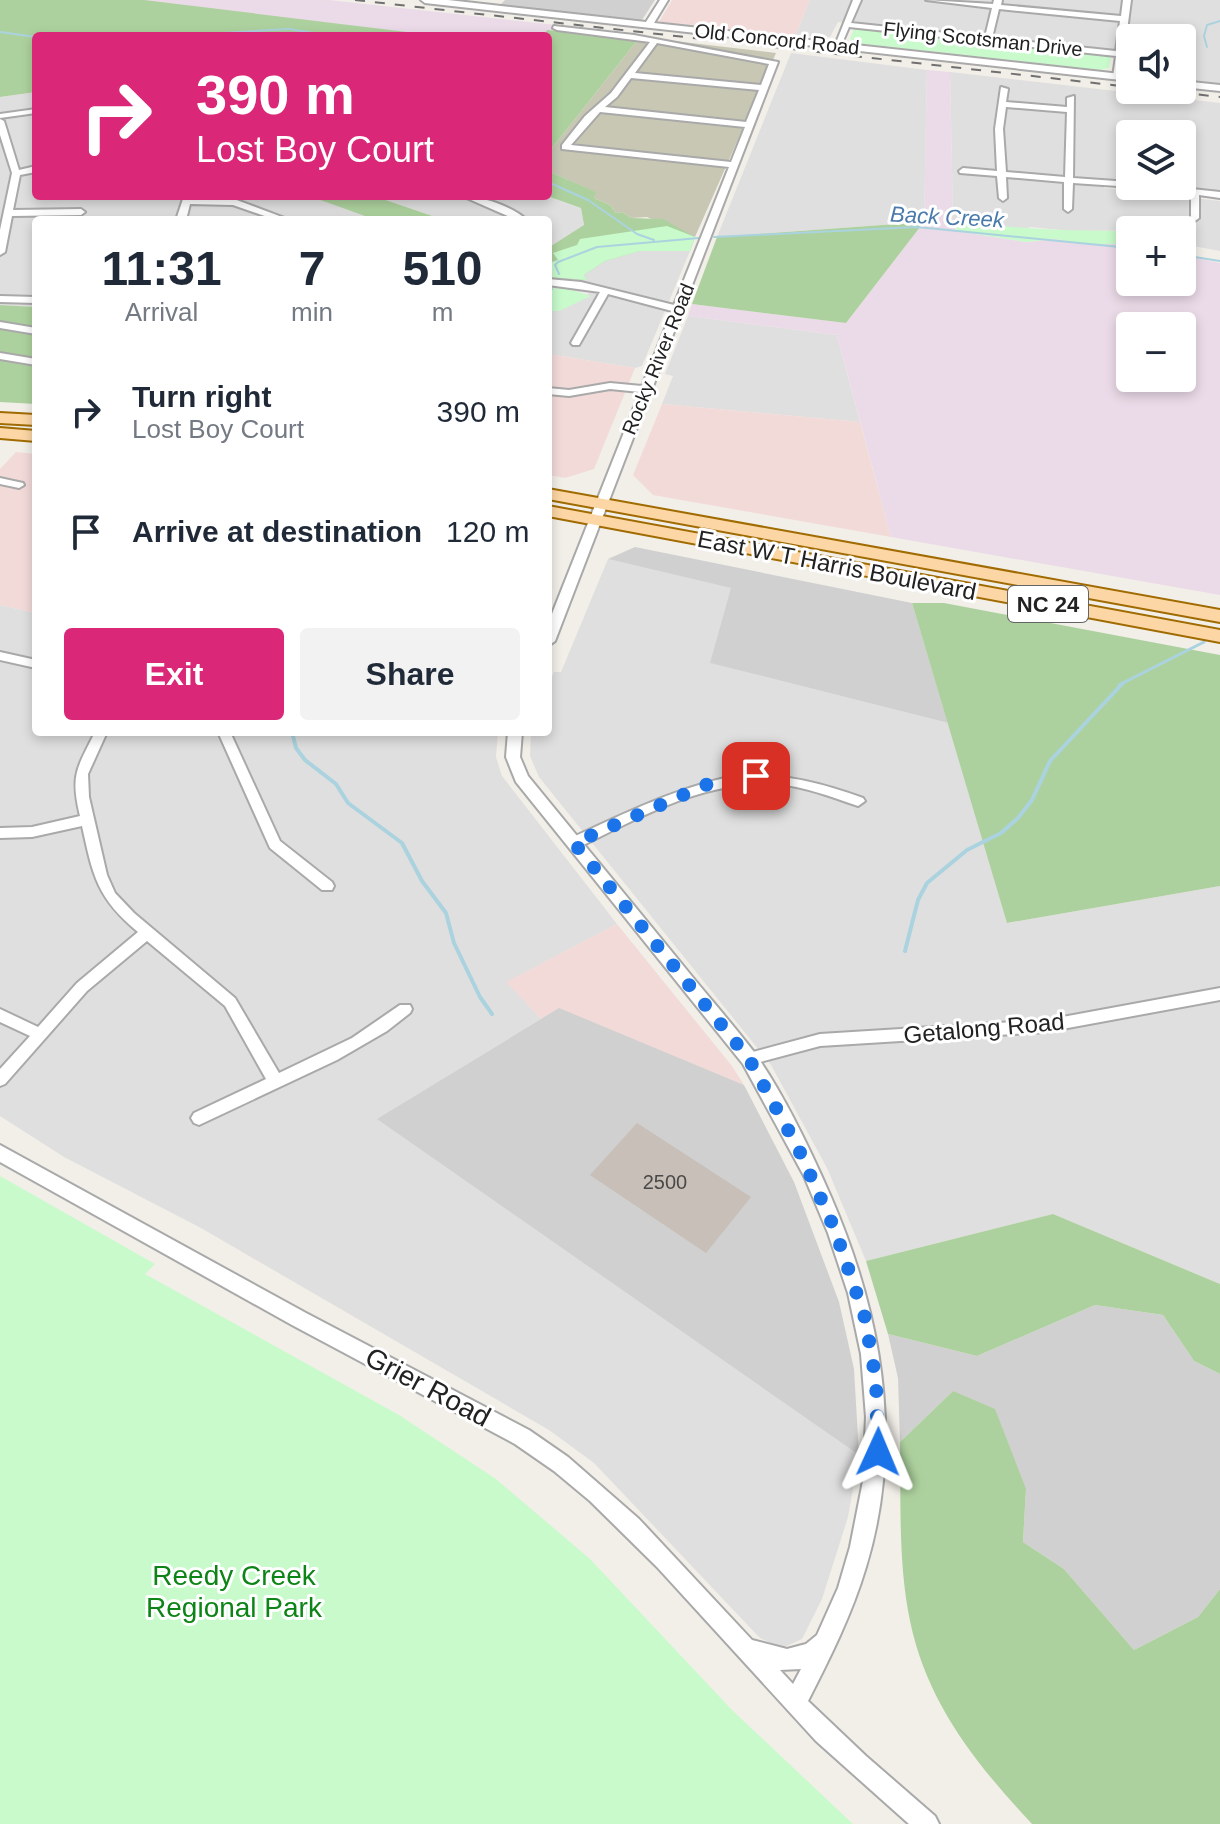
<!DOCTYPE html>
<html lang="en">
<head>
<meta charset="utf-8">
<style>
  body { margin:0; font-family:Arial,sans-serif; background:#f2f2f3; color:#1f2937; height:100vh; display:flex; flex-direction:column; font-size:30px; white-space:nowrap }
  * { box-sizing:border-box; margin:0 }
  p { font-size:26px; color:#747a83 }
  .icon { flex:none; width:44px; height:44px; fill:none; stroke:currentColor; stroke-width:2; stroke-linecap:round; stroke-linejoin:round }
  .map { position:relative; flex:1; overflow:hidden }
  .drawer { position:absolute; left:32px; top:216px; width:520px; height:520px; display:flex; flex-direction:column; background:#fff; border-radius:8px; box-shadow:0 4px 12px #0003 }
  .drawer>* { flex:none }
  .banner { position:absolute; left:32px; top:32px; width:520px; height:168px; border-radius:8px; box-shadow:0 4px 12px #0003; background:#db2777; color:#fff; overflow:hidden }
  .buttons { position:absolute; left:1116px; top:24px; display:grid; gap:16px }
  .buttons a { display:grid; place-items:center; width:80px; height:80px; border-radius:8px; background:#fff; box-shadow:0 4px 12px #0003; font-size:40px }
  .pin { position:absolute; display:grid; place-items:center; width:68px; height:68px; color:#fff; margin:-34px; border-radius:16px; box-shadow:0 4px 12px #0006 }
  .me { position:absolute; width:88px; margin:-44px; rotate:1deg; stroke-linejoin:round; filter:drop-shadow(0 0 6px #0008) }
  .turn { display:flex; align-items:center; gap:28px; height:168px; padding:0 32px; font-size:36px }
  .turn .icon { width:104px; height:104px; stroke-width:2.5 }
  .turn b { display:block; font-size:56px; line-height:68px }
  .eta { display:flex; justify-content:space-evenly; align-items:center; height:136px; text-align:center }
  .eta b { font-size:48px; font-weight:600; line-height:56px }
  .cta { display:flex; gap:16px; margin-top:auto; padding:16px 32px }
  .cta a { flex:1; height:92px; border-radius:8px; background:#db2777; color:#fff; font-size:32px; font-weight:600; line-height:92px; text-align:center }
  .cta a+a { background:#f2f2f3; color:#1f2937 }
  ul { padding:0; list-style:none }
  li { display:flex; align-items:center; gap:24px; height:120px; padding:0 32px }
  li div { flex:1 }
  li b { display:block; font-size:30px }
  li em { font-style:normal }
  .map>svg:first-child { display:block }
  .residential { fill:#e0dfdf }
  .commercial { fill:#f2dad9 }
  .industrial { fill:#ebdbe8; fill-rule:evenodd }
  .religious { fill:#d0d0d0 }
  .construction { fill:#c7c7b4 }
  .forest { fill:#add19e }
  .park { fill:#c8facc }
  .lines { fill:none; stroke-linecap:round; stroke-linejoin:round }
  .stream-far2 { stroke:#aad3df; stroke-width:2 }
  .stream-far1 { stroke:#aad3df; stroke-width:3 }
  .stream { stroke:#aad3df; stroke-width:4 }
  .building { fill:#c7bfb8 }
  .minor-casing { stroke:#a9a9a9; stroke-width:4 }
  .tertiary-casing { stroke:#a9a9a9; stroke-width:4 }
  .primary-casing { stroke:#a06b00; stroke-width:4 }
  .minor { fill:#fff; fill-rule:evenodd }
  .tertiary { fill:#fff; fill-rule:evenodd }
  .primary { fill:#fcd6a4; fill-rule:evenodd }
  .rail { stroke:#707070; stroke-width:2; stroke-dasharray:10 10; stroke-linecap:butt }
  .route { stroke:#1a73e8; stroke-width:14; stroke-dasharray:0 25.2 }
  .labels { text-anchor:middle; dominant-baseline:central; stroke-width:6; stroke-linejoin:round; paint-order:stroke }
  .far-street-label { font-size:20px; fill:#222; stroke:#fff }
  .number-label { font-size:20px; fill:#4b4948 }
  .far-water-label { font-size:22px; font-style:italic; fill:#4a7aab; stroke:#fff }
  .shield { fill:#fff; stroke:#646464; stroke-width:2 }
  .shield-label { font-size:22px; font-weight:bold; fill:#222 }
  .street-label { font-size:24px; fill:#222; stroke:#fff }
  .near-street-label { font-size:28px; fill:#222; stroke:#fff }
  .near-park-label { font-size:28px; fill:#0c8416; stroke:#fff }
</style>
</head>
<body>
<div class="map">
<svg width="1220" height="1824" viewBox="0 0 1220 1824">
  <rect width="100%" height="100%" fill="#f2efe9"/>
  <path class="residential" d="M810,0H1220V84L1182,79V38H1130V73L1125,69L1127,51L1104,48L838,22L830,37L795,36Z
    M791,53L927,70L924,222L717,237Z
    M950,72L1220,103V191L1171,186H1182V134H1130V181L1105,179L1104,188L1220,201V251L1182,244V230L1069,231L1031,227L1019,230L953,220Z
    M36,92V196H309L376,220H36V307L0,305V97Z
    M374,196H547L581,208L584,226L550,249L548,220H444Z
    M670,249L690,251L642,366L635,368L548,354V311L590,293L548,288V277L583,275L605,261L640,251Z
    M688,316L837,335L860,422L662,404L673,376L665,374Z
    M608,559L732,588L711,663L948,723L1008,923L1220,886V1284L1053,1214L866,1261L827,1168L771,1065L539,777L530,756L531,732H548V687L554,672H561Z
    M0,605L36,613V732H498L496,757L502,776L617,924L507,982L541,1019L378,1119L859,1455L848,1517L822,1599L802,1639L782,1648L760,1638L594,1463L549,1430L201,1228L64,1157L0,1116Z"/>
  <path class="commercial" d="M672,0H810L795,36L659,22Z
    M548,354L635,368L594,469L565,478L548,475Z
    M662,404L860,422L891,537L653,495L633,475Z
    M16,452L36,454V613L0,605V469Z
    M617,924L732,1066L744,1085L559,1009L541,1019L506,982Z"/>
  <path class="industrial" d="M144,0H329L574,27L571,32L548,30L544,36H440L142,2Z
    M927,70L950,72L953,220L956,231L1026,242L1055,239L1086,244H1130V282H1182V255L1220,263V595L891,537L837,335L688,316L692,304L846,323L924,222ZM1130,326H1182V378H1130Z"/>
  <path class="religious" d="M505,0H655L642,20L500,5Z
    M635,547L912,603L948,723L710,663L731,588L608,559Z
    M559,1008L744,1085L794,1182L839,1302L854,1369L859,1455L377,1119Z
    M1095,1305L1163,1315L1194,1361L1220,1374V1589L1198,1617L1134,1650L1064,1569L1023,1542L1026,1489L953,1391L900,1442L898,1378L888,1334L977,1356Z"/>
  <path class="construction" d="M640,37L776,53L695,237L647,217L631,218L622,212L616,213L610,205L594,198L595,192L548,171V153Z"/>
  <path class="forest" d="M0,0H144L440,36H36V92L0,97Z
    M574,27L640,37L548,153V36H544L547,30L571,32Z
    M548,171L596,192L594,198L610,205L616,213L622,212L631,218L663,219L695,237L690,251H640L605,261L584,275L587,280L548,277V248L584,225L581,208L547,196Z
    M309,196H374L444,220H376Z
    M924,222L846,323L692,304L717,237Z
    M0,305L36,307V404L0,402Z
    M912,603H944L1220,655V886L1007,923Z
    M1053,1214L1220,1284V1374L1194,1361L1163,1315L1095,1305L977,1356L888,1334L866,1261Z
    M953,1391L995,1409L1026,1489L1023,1542L1064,1569L1134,1650L1198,1617L1220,1589V1824H1032C976,1764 927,1703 910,1621C898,1563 901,1501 900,1442Z"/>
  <path class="park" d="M860,28L1104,54L1111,58L1109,68L1100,70L855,43L850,39L854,29Z
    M953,220C1013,229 1067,231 1128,231L1130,244H1086L1055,239L1026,242L957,231Z
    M667,226L695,237L690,251H640L605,261L584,275L587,280L548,277V263L558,260L553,253L577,245L580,239Z
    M548,288L569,289L591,296L559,311H548Z
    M0,1176L155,1264L145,1274L399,1415L496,1479L590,1559L732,1710L853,1824H0Z"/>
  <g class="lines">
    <path class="stream-far2" d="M0,32L36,37
      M173,36L289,29L332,36
      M1207,47L1204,36L1207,25L1220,21
      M548,182L588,200L637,234L654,240
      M714,237L917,227L1130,248
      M1182,255L1220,261
      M559,274L555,265L558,262L597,247L699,238
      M548,290L552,289"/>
    <path class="stream-far1" d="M1119,685L1204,642"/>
    <path class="stream" d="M292,732L296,748L305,760L336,784L348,803L402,843L422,881L446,913L454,943L480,997L492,1014
      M905,951L918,900L927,883L967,850L1001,833L1018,818L1032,800L1050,761L1123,683"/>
  </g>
  <path class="building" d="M637,1123L751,1197L706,1253L590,1175Z"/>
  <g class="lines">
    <g class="minor-casing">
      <path id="minor" d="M853,0H861L851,23L985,37L992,8L926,0L993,4L994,0H1002L1001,5L1121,16L1123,0H1131L1121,77L1117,79L1113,77L1116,56L849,27L840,48H834ZM999,9L1120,21L1116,51L992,38Z
        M554,26L634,35L778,62L608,503L602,506L596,503L640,392L610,389L569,396L548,394V388L569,390L610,383L642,386L672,311L608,294L579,345H573L571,343L600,292L548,285V279L581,282L674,305L729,167L562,149V145L585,116L611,93L650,42L557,30L553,28ZM657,43L769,64L761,85L635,73ZM631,78L759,90L746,122L605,107L617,97ZM600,112L745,127L731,162L571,145Z
        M1001,87L1008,89L1006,102L1067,107V98L1074,96L1073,178L1130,182V186L1133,187L1073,183L1072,209L1068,212L1064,209V182L1006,177L1007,198L1003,201L999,198L997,176L960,173L959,171L963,168L997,171L995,129ZM1006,107L1067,112L1065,177L1006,172L1003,129Z
        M36,109V113L0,118V114Z
        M0,119L4,121L19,170L36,166V172L20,175L13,210L81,209L85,212L81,215L12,216L5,252L0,255V230L12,173L0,135Z
        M1137,186H1164L1220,192V198L1199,195V218L1195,221L1191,218V194L1141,189Z
        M184,196H192V198L234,199L290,220H276L233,205L190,204L186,220H176Z
        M462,196C481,196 512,206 527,220H517Z
        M0,296L36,297V303L0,302Z
        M0,322L36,328V334L0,328Z
        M0,353L36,359V365L0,359Z
        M0,478L23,483L24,485L19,488L0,484Z
        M0,652L36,660V668L0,660Z
        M95,732H107L88,774L89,797L107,875L115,893L134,913L235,998L279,1073L352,1038L400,1005H410L412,1009L410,1013L387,1031L337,1060L199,1125L194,1123L191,1118L194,1113L266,1079L225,1006L147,941L87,991L5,1084L0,1086V1069L30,1036L0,1022V1009L38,1027L77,983L138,932C97,898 93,876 82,826L32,837L0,838V828L32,827L80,816C70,774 77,769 95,732Z
        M218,732H230L280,841L332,882L334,886L332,890H322L270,848Z
        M744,774C788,775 821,783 863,798L865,801L858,806C831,797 804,786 775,784C704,780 641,817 579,847L574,848L567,843L569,839C626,813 681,785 744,774Z
        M1220,988V1000L1046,1032L820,1046L749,1065L744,1063L741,1059L744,1055L749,1053L820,1034L1046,1020Z"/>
    </g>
    <g class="tertiary-casing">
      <path id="tertiary" d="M421,0H448L646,22L660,0H668L654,23L1130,75V81L425,3Z
        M1182,81L1220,85V91L1182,87Z
        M602,499L608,503L555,641L548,646V624L596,503Z
        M508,732H522L520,757L528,776C579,838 630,901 681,963C705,993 731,1022 754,1052C784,1094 810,1149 831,1197C882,1315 904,1442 866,1567C852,1614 830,1658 808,1701L866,1756L935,1816L939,1824H909L816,1741L657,1567L590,1501L554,1471L515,1444L292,1325L0,1162V1145L306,1313L529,1430L568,1457L639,1519L752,1640L787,1649L806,1644L817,1635L838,1588L850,1547L863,1481L866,1417L861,1354L848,1293L828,1233L804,1176L743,1064L516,782L506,757ZM801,1669L793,1684L780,1670Z"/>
    </g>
    <g class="primary-casing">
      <path id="primary" d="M0,413L36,415V425L0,423Z
        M0,428L36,431V441L0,438Z
        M548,489L1220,610V622L548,499Z
        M548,506L1220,630V642L548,516Z"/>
    </g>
    <use href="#minor" class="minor"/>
    <use href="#tertiary" class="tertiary"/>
    <use href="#primary" class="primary"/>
    <path class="rail" d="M355,0L1130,87
      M1159,90L1220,97"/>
  </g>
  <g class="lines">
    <path class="route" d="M756,776L708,784L574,843L749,1059L798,1148L835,1230L865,1318L876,1381L878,1452"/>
  </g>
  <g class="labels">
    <g class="far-street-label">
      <text transform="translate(777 39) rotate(6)">Old Concord Road</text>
      <text transform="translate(983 39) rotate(6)">Flying Scotsman Drive</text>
      <text transform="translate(658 359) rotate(-68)">Rocky River Road</text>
    </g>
    <g class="number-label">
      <text x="665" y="1182">2500</text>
    </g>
    <g class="far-water-label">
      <text transform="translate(947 217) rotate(3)">Back Creek</text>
    </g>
    <rect class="shield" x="1008" y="586" width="80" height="36" rx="6"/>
    <g class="shield-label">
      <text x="1048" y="604">NC 24</text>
    </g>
    <g class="street-label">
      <text transform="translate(837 565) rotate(11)">East W T Harris Boulevard</text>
      <text transform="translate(984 1028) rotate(-5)">Getalong Road</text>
    </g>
    <g class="near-street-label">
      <text transform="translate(428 1387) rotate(28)">Grier Road</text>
    </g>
    <g class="near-park-label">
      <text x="234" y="1575">Reedy Creek<tspan x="234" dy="32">Regional Park</tspan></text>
    </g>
  </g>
</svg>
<div class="buttons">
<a><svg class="icon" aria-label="sound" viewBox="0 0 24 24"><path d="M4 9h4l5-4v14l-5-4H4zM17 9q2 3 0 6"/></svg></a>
<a><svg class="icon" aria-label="layers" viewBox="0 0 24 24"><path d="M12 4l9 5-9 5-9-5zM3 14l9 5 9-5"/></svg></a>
<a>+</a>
<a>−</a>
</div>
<div class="pin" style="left:756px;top:776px;background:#d93025"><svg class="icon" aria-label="arrive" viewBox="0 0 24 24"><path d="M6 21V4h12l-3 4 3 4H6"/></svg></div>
<svg class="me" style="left:878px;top:1452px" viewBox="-20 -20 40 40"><path d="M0-17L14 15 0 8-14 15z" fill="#1a73e8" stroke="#fff" stroke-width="4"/></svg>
<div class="banner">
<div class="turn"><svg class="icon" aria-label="right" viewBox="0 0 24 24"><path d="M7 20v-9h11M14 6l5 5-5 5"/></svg><div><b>390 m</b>Lost Boy Court</div></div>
</div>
<section class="drawer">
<div class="eta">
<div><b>11:31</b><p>Arrival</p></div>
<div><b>7</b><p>min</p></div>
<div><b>510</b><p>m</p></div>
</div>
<ul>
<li><svg class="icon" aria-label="right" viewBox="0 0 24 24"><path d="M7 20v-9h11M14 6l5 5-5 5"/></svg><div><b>Turn right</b><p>Lost Boy Court</p></div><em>390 m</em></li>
<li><svg class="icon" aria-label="arrive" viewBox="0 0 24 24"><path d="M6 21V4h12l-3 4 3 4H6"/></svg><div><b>Arrive at destination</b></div><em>120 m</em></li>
</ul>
<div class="cta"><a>Exit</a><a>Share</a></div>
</section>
</div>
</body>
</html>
